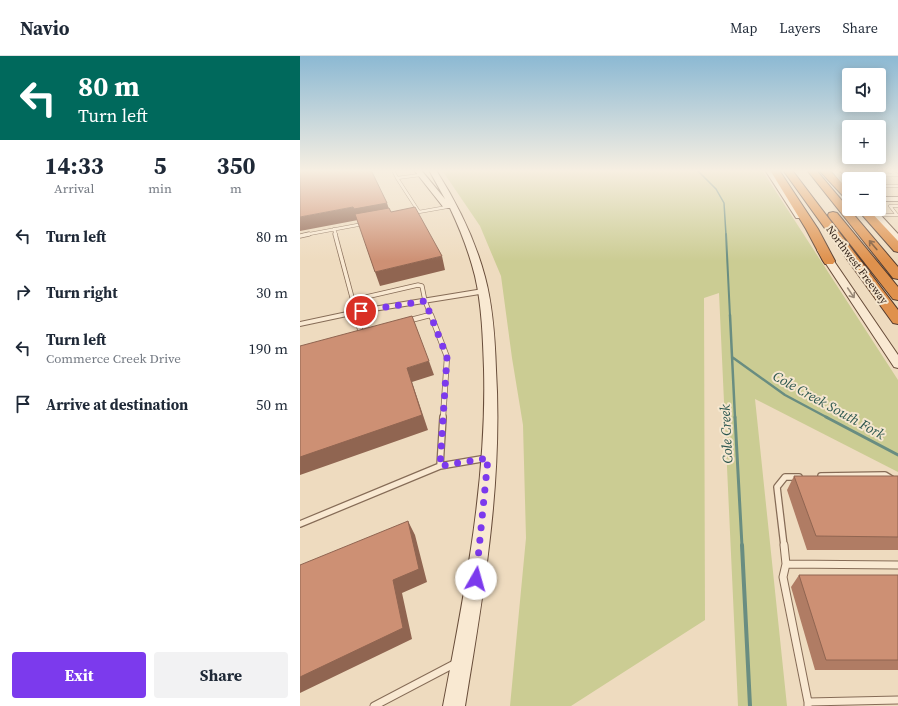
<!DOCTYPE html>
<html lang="en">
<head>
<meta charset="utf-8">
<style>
  body { margin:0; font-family:"Source Serif 4",serif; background:#f2f2f3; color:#1f2937; height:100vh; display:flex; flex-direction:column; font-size:15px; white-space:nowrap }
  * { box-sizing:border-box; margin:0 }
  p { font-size:13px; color:#747a83 }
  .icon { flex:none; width:22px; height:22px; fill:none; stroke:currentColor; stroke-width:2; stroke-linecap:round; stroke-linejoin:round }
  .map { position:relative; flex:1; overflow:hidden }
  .panel { display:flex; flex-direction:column; background:#fff; width:300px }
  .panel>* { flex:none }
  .banner { background:#00695c; color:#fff; overflow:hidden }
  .tools { position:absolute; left:542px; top:12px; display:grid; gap:8px }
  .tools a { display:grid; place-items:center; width:44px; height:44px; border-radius:4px; background:#fff; box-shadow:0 2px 10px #0003; font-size:20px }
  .pin { position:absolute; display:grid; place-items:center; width:34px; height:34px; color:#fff; margin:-17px; border:2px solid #fff; border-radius:50%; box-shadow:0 1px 4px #0007 }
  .me { position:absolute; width:44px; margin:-22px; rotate:7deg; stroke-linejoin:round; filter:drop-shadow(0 0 3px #0008) }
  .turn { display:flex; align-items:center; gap:14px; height:84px; padding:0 12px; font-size:18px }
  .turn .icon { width:52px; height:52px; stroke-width:2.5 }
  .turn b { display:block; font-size:28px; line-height:34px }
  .eta { display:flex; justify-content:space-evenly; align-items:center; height:68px; text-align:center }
  .eta b { font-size:24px; font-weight:700; line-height:28px }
  .button { display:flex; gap:8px; margin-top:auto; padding:8px 12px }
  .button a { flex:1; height:46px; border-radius:4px; background:#7c3aed; color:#fff; font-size:16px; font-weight:700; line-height:46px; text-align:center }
  .button a+a { background:#f2f2f3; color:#1f2937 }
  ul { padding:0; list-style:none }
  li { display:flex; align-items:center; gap:12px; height:56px; padding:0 12px }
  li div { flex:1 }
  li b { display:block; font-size:15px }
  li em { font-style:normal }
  header { display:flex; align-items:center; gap:24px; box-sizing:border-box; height:56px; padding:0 20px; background:#fff; border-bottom:1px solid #e0e1e3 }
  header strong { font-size:19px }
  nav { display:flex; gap:22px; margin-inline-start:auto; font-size:14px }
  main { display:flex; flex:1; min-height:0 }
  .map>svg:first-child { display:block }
  .green { fill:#cbcc93 }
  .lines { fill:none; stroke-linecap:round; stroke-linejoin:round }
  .stream-far4 { stroke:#698d81; stroke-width:1.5 }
  .stream-far3 { stroke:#698d81; stroke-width:2 }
  .stream-far2 { stroke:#698d81; stroke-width:2.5 }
  .stream-far1 { stroke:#698d81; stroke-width:3 }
  .stream { stroke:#698d81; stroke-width:4 }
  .lane-far4-casing { stroke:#866c57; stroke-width:3.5 }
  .lane-far3-casing { stroke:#866c57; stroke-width:5 }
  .lane-far2-casing { stroke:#866c57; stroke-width:6 }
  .lane-far1-casing { stroke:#866c57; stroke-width:8 }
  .lane-casing { stroke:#866c57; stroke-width:9 }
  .street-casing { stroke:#866c57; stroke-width:2 }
  .secondary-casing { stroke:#684d3a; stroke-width:2 }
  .highway-casing { stroke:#543a2c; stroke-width:2 }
  .lane-far4 { stroke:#f9e9d2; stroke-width:2.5 }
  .lane-far3 { stroke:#f9e9d2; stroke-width:3.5 }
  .lane-far2 { stroke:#f9e9d2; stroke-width:4.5 }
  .lane-far1 { stroke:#f9e9d2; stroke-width:5.5 }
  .lane { stroke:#f9e9d2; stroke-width:7 }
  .street { fill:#f9e9d2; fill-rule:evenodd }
  .secondary { fill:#f9e9d2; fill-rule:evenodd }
  .highway { fill:#df914d; fill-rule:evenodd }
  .wall { fill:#b07c64 }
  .shaded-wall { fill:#906551 }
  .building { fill:#cd9074; stroke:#906551 }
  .oneway { stroke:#7a5130 }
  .oneway2 { stroke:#988877 }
  .route { stroke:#7c3aed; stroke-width:7; stroke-dasharray:0 12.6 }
  .labels { text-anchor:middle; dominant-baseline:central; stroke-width:4; stroke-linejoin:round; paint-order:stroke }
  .far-street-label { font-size:11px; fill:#36261c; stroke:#f5e6ce }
  .water-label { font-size:14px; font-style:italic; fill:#2b564f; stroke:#f5e6ce }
</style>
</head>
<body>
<header>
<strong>Navio</strong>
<nav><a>Map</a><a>Layers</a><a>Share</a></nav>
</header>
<main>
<section class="panel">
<div class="banner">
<div class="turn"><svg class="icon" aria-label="left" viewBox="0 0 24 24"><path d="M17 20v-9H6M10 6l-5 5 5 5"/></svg><div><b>80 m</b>Turn left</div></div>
</div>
<div class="eta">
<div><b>14:33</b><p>Arrival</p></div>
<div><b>5</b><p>min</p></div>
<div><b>350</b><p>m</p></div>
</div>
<ul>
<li><svg class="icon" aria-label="left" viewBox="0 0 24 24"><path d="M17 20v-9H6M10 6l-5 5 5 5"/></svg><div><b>Turn left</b></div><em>80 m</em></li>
<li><svg class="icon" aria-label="right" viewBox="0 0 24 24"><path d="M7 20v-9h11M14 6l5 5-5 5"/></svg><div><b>Turn right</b></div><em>30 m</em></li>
<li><svg class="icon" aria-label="left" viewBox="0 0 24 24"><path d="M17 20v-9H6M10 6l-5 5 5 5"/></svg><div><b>Turn left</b><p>Commerce Creek Drive</p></div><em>190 m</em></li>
<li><svg class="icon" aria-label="arrive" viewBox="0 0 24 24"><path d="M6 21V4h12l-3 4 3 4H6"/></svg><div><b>Arrive at destination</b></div><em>50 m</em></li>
</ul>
<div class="button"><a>Exit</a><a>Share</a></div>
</section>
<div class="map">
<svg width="598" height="650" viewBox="0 0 598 650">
  <rect width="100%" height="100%" fill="#eedbbf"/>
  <path class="green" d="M142,114H462L598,324V416L455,343L487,650H438L419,237L404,242L405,564L271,650H210L226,482L223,369L212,302L201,220L180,170Z"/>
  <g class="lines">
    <path class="stream-far4" d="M397,114L416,133L424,147L426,179"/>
    <path class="stream-far3" d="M426,178L430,260"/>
    <path class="stream-far2" d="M430,259L435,362
      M432,301L485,339L528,362"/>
    <path class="stream-far1" d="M435,361L442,490
      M526,361L598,399"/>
    <path class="stream" d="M442,489L450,650"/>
    <g class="lane-far4-casing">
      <path id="lane-far4" d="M93,114L97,122L120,119
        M587,114L596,118
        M97,122L119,156
        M556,123V120L598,119
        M579,130H598
        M113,157L147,151
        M576,159H598
        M597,159L590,150H598
        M34,173L36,179
        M4,179L63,168"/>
    </g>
    <g class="lane-far3-casing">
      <path id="lane-far3" d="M35,178L57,260
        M0,180L9,178
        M53,244L118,229L122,230L125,245L131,260
        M126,260L131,259"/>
    </g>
    <g class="lane-far2-casing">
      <path id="lane-far2" d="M56,259L61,277
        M131,259L147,301L143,362
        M107,265L130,259"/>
    </g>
    <g class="lane-far1-casing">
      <path id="lane-far1" d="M140,410L143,361
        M521,420L585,419L598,427
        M0,468L140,410L187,402
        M484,490L477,431L485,421H499"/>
    </g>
    <g class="lane-casing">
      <path id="lane" d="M484,489L486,508
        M508,646L483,521L486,508L598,509
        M74,650L156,607
        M508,650V646L598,644"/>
    </g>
    <g class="street-casing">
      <path id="street" d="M579,141H598V145H579Z
        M183,233L187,235L186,237L61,257L0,270V266L61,253Z"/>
    </g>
    <g class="secondary-casing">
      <path id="secondary" d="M114,114H121L145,143L129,114H136C157,147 175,183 185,221C193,251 195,283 196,314C203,427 183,539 165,650H143C164,539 187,427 184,313C183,283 182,250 175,220C169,196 160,173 150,152H144Z
        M465,114H472L503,160L502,162H496Z
        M531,114H538L549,126V133H546Z
        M566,153H575L598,178V186L595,185Z
        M522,191L525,192L598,299V312L594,311L517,194Z"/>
    </g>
    <g class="highway-casing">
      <path id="highway" d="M470,114H479L518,173L535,205L533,208H525L523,205L506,173Z
        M483,114H492L598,254V268L593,267Z
        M507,114H516L598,211V223L593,222Z
        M519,114H529L549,134V143L545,142Z
        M557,153H568L598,185V196L594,195Z
        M533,156L537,157L598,231V244L593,243L529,161L528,159L529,157Z"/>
    </g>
    <use href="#lane-far4" class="lane-far4"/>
    <use href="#lane-far3" class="lane-far3"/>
    <use href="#lane-far2" class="lane-far2"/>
    <use href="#lane-far1" class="lane-far1"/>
    <use href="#lane" class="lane"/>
    <use href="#street" class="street"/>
    <use href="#secondary" class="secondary"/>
    <use href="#highway" class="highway"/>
  </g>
  <path class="wall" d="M494,420H598V494H507L487,434Z
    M499,519H598V614H515L491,531Z"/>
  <path class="shaded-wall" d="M87,147L91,159L58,164L0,175V161L53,151Z
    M142,200L145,214L80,230L75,216Z
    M129,305L134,319L112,326L128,374L0,419V401L107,312Z
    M108,465L115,479L127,526L102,537L112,583L0,637V621L93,524Z"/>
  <path class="building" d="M0,114H71L87,147L54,153L53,151L0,161Z
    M115,151L142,200L75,216L55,158L89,152L91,156Z
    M112,260L129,305L107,312L122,359L0,401V290Z
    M494,420H598V481L516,480Z
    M108,465L119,513L93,524L103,572L0,621V509Z
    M499,519H598V604H526Z"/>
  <defs><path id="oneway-shaft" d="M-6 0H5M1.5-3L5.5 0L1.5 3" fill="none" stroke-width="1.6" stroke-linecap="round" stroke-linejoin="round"/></defs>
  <use class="oneway" href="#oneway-shaft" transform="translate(573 189) rotate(-130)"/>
  <use class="oneway2" href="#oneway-shaft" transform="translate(551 237) rotate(56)"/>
  <linearGradient id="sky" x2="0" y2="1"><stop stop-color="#8cb9d3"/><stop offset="0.56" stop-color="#f7efe2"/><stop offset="1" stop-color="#f7efe2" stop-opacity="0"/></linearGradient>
  <rect width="598" height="205" fill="url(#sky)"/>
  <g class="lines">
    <path class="route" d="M61,255L125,245L147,301L140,410L188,402L176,523"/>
  </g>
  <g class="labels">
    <g class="far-street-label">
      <text transform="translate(557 209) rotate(53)">Northwest Freeway</text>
    </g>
    <g class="water-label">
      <text transform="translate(529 349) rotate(29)">Cole Creek South Fork</text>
      <text transform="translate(426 378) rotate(-93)">Cole Creek</text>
    </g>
  </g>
</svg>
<div class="tools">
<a><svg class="icon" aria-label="sound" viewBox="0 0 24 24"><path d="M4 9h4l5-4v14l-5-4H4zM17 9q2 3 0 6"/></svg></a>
<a>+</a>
<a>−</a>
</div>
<div class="pin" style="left:61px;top:255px;background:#d93025"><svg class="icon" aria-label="arrive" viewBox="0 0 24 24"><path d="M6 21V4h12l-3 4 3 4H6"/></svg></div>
<svg class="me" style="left:176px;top:523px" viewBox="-20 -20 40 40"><circle r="19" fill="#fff"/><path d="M0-13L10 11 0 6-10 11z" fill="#7c3aed"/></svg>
</div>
</main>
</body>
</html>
